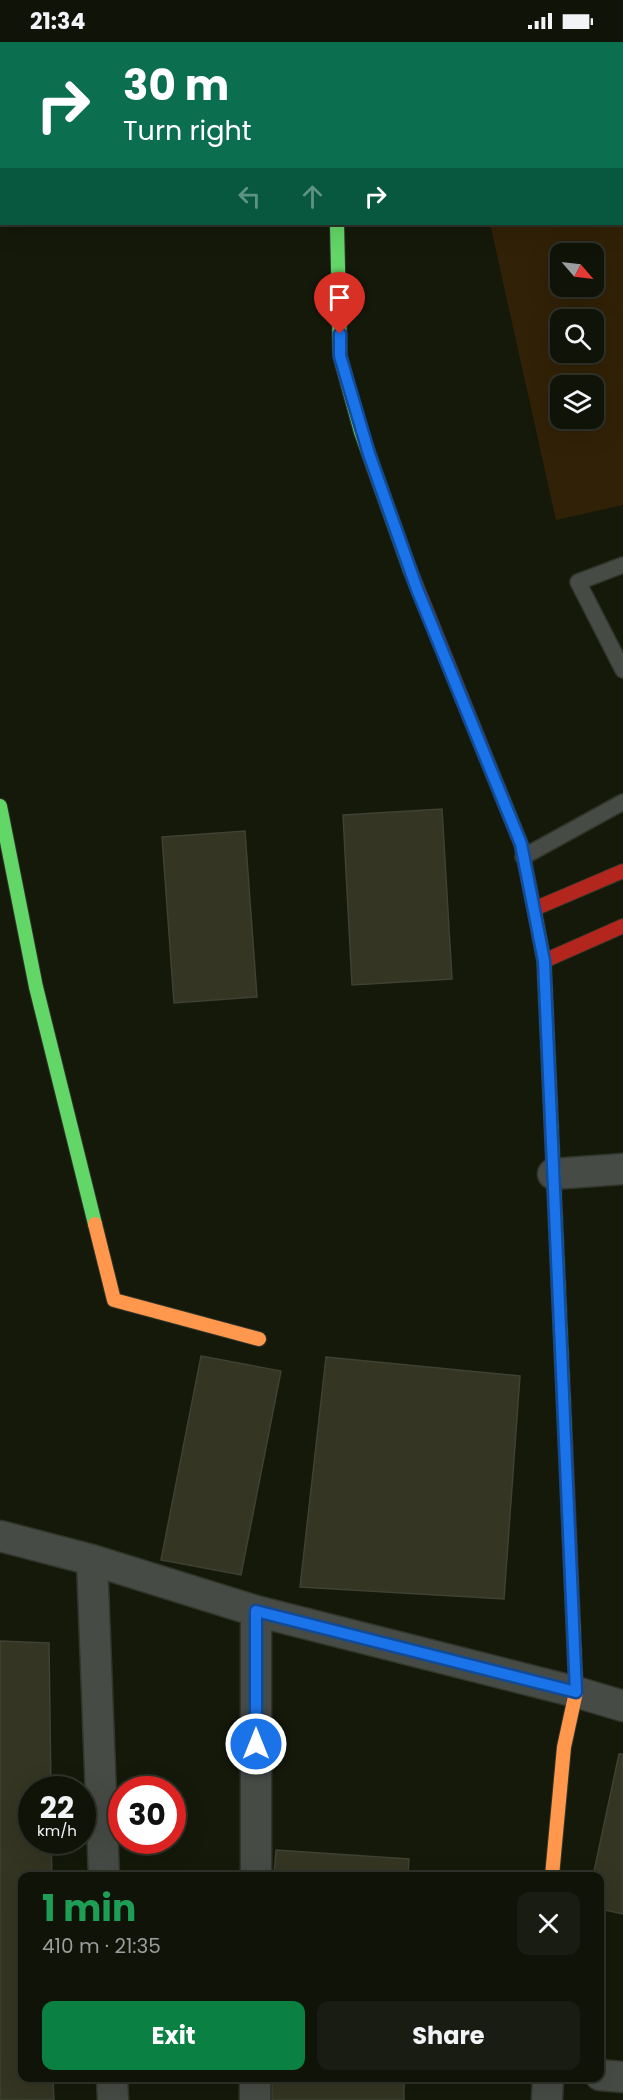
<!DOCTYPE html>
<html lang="en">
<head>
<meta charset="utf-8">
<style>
  body { margin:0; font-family:Poppins,sans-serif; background:#181c12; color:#f1f3f6; height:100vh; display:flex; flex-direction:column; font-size:22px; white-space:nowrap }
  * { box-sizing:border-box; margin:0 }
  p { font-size:20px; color:#9b9e9c }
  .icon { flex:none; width:33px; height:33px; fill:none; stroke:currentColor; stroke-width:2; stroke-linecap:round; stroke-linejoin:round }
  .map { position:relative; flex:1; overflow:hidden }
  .panel { position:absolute; left:18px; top:1830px; width:586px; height:210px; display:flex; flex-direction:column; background:#0f1308; border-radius:12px; box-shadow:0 6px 24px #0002,0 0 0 2px #2f3229 }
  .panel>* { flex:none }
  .banner { position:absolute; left:0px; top:0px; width:624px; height:183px; box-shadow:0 6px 24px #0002,0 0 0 2px #2f3229; background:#0b6e4f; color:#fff; overflow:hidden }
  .needle { width:39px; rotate:118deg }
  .controls { position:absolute; left:550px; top:201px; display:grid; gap:12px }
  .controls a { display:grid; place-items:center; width:54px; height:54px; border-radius:12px; background:#0f1308; box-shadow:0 6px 24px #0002,0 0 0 2px #2f3229; font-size:30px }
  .speed { position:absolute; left:18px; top:1734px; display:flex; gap:12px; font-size:30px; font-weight:700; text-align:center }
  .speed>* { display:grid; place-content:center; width:78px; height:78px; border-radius:50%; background:#0f1308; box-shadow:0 6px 24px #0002,0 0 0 2px #2f3229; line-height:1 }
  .speed small { font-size:15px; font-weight:400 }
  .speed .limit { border:9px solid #d22; background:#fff; color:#111 }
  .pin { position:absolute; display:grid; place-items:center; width:51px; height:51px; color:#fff; margin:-62px -26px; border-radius:50% 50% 50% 0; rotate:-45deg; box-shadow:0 0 6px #0007 }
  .pin .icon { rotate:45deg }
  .me { position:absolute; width:66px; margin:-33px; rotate:0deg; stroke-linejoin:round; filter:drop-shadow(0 0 4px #0008) }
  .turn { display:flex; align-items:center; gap:21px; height:126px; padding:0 24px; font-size:27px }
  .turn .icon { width:78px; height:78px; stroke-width:2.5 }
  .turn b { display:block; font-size:42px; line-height:51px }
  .lanes { display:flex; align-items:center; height:57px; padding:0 24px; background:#0003; justify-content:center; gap:30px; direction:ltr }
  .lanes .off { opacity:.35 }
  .round { display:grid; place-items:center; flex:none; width:63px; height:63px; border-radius:12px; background:#181c12 }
  .headline { display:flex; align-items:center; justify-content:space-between; height:102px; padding:0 24px }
  h1 { font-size:36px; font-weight:700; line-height:45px; color:#1e9e55 }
  .button { display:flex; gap:12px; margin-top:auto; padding:12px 24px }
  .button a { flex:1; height:69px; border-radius:12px; background:#0b8043; color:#fff; font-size:24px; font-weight:700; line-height:69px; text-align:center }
  .button a+a { background:#181c12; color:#f1f3f6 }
  .status { display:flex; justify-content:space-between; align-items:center; height:42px; padding:0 30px; background:#0f1308; direction:ltr }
  .status svg { height:16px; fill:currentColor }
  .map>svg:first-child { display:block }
  .green { fill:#312107; fill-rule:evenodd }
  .building { fill:#343522; stroke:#3f4133; stroke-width:1.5 }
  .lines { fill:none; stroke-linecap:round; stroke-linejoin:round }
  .lane-casing { stroke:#31352a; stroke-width:18 }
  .street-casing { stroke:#31352a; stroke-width:33 }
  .fast-casing { stroke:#31352a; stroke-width:16 }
  .slow-casing { stroke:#31352a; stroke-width:16 }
  .jam-casing { stroke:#31352a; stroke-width:16 }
  .lane { stroke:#474b46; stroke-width:15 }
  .street { stroke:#474b46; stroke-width:30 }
  .fast { stroke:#63d668; stroke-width:14 }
  .slow { stroke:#ff974d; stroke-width:14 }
  .jam { stroke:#b3261e; stroke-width:14 }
  .route-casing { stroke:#114b97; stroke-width:15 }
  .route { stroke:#1a73e8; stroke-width:10 }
</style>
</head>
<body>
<div class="status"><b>21:34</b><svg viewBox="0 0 49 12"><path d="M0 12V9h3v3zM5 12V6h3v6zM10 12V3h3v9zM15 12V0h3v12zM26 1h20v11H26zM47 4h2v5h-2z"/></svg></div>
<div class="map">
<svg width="623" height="2058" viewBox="0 0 623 2058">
  <rect width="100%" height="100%" fill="#14190a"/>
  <path class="green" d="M513,0H623V463L556,478L490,182H622V2L506,1ZM561,212H594V244H561ZM561,278H594V310H561ZM561,344H594V376H561Z"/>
  <path class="building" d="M442,767L452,937L352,943L343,773Z
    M245,789L257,955L174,961L162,795Z
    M201,1314L281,1329L241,1533L161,1518Z
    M326,1315L520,1334L504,1557L300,1545Z
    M0,1599L49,1601L51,1748H32V1798H51L52,1834H22V2036H53L54,2058H0Z
    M619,1712H623V1872L600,1867V1834H593Z
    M276,1808L409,1817L408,1834H274Z
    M272,2036H404V2058H272Z"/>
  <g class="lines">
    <g class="lane-casing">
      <path id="lane" d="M623,523L578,540L623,628
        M523,815L623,760"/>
    </g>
    <g class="street-casing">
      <path id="street" d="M332,0V2
        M553,1132L623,1127
        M0,1494L92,1518L256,1569L576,1650L623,1664
        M92,1518L104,1834
        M256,1834V1569
        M600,2033L623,2035
        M112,2036L113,2058
        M255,2058V2036
        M547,2058L548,2036"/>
    </g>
    <g class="fast-casing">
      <path id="fast" d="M337,182L340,314L361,390L410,528
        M0,764L36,945L95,1182
        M535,872L544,919L565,1394"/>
    </g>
    <g class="slow-casing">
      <path id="slow" d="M95,1182L114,1258L259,1297
        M552,1834L564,1705L576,1650L573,1577"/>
    </g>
    <g class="jam-casing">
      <path id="jam" d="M410,528L521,802L535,872
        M534,867L623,829
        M544,919L623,884
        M565,1394L573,1577"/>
    </g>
    <use href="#lane" class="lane"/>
    <use href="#street" class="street"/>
    <use href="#fast" class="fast"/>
    <use href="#slow" class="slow"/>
    <use href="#jam" class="jam"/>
  </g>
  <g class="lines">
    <g class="route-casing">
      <path id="route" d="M256,1702V1569L576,1650L544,919L521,802L417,547L369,412L340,314V292"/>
    </g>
    <use href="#route" class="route"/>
  </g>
</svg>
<div class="controls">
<a><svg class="needle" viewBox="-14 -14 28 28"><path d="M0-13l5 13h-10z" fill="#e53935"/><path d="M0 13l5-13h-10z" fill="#9b9e9c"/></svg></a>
<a><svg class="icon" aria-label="search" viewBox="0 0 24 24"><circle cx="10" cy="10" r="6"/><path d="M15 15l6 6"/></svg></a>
<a><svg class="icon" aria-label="layers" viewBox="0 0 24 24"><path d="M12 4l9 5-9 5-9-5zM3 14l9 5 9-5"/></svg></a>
</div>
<div class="speed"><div>22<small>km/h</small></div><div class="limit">30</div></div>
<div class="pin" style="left:340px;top:292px;background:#d93025"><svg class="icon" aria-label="arrive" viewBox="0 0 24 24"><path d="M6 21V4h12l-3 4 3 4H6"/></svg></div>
<svg class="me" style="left:256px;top:1702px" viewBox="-20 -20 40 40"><circle r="17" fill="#1a73e8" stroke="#fff" stroke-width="3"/><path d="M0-11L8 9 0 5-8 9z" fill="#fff"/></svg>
<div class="banner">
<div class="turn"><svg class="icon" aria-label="right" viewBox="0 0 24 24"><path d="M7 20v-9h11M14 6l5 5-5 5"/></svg><div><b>30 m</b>Turn right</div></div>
<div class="lanes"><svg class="icon off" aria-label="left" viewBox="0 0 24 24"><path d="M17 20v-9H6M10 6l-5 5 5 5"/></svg><svg class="icon off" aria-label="ahead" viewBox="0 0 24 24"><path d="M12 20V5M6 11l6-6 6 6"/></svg><svg class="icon" aria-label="right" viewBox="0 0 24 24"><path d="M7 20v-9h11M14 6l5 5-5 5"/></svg></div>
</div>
<section class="panel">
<div class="headline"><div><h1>1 min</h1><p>410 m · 21:35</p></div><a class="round"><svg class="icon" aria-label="close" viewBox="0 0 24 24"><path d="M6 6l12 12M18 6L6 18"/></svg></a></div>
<div class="button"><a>Exit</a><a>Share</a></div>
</section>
</div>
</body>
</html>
